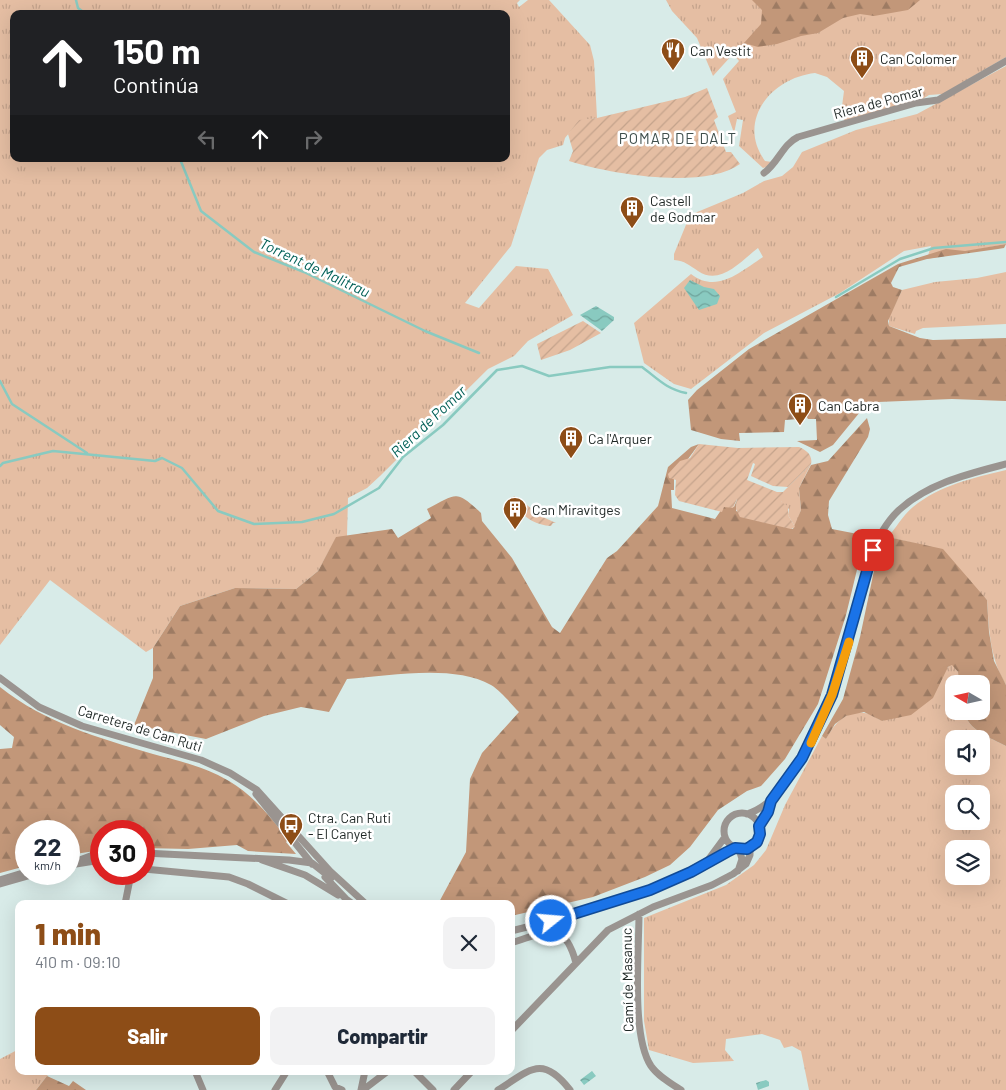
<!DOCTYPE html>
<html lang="es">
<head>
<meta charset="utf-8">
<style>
  body { margin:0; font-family:Barlow,sans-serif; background:#f2f2f3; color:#1f2937; height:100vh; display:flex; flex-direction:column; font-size:19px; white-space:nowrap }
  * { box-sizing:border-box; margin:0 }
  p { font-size:16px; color:#747a83 }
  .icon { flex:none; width:28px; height:28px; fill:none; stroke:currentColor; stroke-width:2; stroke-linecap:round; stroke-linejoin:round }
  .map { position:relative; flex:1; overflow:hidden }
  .details { position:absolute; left:15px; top:900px; width:500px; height:175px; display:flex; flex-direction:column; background:#fff; border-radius:10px; box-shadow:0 5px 20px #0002 }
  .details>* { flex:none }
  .banner { position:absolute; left:10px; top:10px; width:500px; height:152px; border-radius:10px; box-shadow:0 5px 20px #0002; background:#202124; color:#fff; overflow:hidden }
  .needle { width:32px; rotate:279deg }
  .controls { position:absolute; left:945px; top:675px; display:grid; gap:10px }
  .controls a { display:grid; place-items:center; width:45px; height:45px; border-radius:10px; background:#fff; box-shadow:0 5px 20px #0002; font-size:25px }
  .speed { position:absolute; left:15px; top:820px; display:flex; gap:10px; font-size:25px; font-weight:700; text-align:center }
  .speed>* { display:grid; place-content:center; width:65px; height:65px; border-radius:50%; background:#fff; box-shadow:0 5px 20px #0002; line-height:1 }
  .speed small { font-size:12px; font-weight:400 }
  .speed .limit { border:8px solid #d22; background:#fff; color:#111 }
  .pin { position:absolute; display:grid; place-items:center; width:42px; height:42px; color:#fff; margin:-21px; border-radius:10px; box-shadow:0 2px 8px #0006 }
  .me { position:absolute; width:55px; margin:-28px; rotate:73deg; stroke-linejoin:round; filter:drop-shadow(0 0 4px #0008) }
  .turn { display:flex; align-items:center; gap:18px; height:105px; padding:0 20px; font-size:22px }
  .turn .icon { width:65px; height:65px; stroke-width:2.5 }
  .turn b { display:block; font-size:35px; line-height:42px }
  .lanes { display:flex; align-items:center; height:48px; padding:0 20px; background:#0003; justify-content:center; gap:25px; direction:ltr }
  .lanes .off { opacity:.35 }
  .round { display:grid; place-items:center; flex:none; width:52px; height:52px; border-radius:10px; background:#f2f2f3 }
  .headline { display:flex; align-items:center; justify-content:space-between; height:85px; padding:0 20px }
  h1 { font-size:30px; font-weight:800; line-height:38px; color:#8d4d17 }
  .button { display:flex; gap:10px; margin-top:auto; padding:10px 20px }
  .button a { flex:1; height:58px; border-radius:10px; background:#8d4d17; color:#fff; font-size:20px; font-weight:800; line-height:58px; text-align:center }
  .button a+a { background:#f2f2f3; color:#1f2937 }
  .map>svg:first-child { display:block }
  .grass { fill:url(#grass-tufts); fill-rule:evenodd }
  .forest { fill:url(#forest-firs) }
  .garden { fill:url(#garden-furrows) }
  .water { fill:url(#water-waves) }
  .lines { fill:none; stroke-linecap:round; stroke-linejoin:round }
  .stream { stroke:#89cac0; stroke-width:2.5 }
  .minor { stroke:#9a9490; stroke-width:7 }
  .route-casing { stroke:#114b97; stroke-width:12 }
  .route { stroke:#1a73e8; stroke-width:9 }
  .slow { stroke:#f59e0b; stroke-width:9 }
  .labels { text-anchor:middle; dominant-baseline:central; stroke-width:5; stroke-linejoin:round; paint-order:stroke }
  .poi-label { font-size:14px; fill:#1f2725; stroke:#fff; text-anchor:start }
  .street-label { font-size:14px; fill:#1f2725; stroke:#fff }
  .neighbourhood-label { font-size:15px; letter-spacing:1px; fill:#3f4f4d; stroke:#fff }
  .water-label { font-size:15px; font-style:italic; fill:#005f56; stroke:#fff }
</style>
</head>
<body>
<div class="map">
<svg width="1006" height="1090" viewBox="0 0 1006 1090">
  <defs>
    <pattern id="grass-tufts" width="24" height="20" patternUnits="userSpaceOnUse" patternTransform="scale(1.25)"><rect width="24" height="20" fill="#e5bea3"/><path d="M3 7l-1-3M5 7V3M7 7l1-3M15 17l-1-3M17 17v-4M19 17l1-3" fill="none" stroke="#c4a38c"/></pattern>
    <pattern id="forest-firs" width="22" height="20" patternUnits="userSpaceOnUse" patternTransform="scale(1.25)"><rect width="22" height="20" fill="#c29779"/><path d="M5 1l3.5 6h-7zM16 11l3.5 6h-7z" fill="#9d7b63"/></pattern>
    <pattern id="garden-furrows" width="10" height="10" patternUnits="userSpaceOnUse" patternTransform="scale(1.25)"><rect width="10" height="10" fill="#e5bea3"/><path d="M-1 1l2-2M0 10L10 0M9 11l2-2" fill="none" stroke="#c4a38c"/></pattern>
    <pattern id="water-waves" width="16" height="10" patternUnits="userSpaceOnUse" patternTransform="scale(1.25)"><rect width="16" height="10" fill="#89cac0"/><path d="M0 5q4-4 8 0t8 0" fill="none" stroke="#6fa49c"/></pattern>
  </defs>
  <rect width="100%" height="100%" fill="#d8ebe8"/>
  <path class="grass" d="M0,0H520L517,3L519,7L528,0H549L590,45L594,61L597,118L579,121L565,138L563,145L547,150L539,158L511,246L465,303L479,308L516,266L548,269L573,315L528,341L514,356L488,369L380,476L367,488L348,498L347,536L336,538L318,571L296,589L235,588L180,606L153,648L146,652L50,580L0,645ZM14,14H506V159H14Z
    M666,0H1006V57L943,94L929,95L921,100L846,123L841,114L844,91L827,77L815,73C771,78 736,121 765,161L772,162L769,166L763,168L739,146L743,120L737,119L734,133L728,116L736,112L723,79L739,61L733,54L713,76L697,38L672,11Z
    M1006,66V244L927,259L931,246L904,251L840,293L764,333L691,389L674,384L644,363L634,323L691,274C717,294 740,272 763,257L758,248C740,262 720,286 698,271C689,265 685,261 674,260V254L690,215L743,193L764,181L782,176L793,167L802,152L856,130L917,114Z
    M1006,272V324L923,328L916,331L915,334L889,326V317L902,290L935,282L977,278Z
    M811,464L799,488L801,510L795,527L788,515L789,509L781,503L783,492Z
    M1006,470V685C990,659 989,630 987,600L913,543L888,537C896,528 903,515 913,507C940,485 973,478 1006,470Z
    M952,664L958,672L959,684H954V711H964C967,730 991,738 1006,746V1090H809L801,1051L792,1046L784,1048L780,1040L762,1034L726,1039L725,1050L734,1061L693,1063L649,1050L644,1021V918L726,885L754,865L766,850L785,805L822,736L826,739C834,725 845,710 864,713C870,713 877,719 883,721ZM954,739H981V766H954ZM954,794H981V821H954ZM954,849H981V876H954Z
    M19,1049V1071H51L36,1090H0V1059Z"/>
  <path class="forest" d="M752,0H920L908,10L874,16L860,14L843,18L818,33L801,36L777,44L758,47L744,43L761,24L762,10Z
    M1006,244L1004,248L998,249L927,259L899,267L891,283L893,287L902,290L888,321L889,326L920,338L933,340L1006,338V401L952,399L878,402L860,412L833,445L820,452L797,441L817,440L816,419H808L805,414H801L799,419L785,420L784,432L739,433L740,441L721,439L691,430L688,400L697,390L749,349L898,264L946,249L965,251Z
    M867,418L870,429L868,437L829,501L828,515L832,529L868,536L863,545L846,615L818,704L785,759L761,786L747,791L718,810L690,847L670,865L645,877L593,897L511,916V904H438L466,852L470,779L482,753L519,712C511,704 501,691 491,685C453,664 390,676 347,679L329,712L301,707L264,716L206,739L134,725L153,678V648L180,606L235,588L296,589L318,571L336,537L392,529L398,538L431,518L427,509C457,494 455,489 481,513L482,521L512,558L552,627L560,633L607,558L617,551L658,506L668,467L691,447L699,444L674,478V490H671L672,508L715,519L724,506L734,507L737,500L736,511L793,529L801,510L799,488L811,465L828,461Z
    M888,537L943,549L987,600L989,632L994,661L1006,685V746C991,738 967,730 964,711H981V684H959L958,672L952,665L948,667L933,698L911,715L882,721L864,712L846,716L835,724L826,739L822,736L843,699L860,637L875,566Z
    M0,687C45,723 99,738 153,754C179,761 206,767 229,781C254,796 271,817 288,840L286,842L296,854L248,851L237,845L188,849L144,848V831H101V850L69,855V831H26V866L0,873V749L12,748L14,737L0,725Z
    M47,1076L69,1086L73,1081L86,1090H36Z"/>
  <path class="garden" d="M707,88L718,117L714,120L726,152H731L740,164C704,190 610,174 569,161L573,151L568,134L579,120L597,118L685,97Z
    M583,321L601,333L570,350L541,360L537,344Z
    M699,444L738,448L799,447C806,450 813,455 811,464L788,487L773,486L751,476L755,464L753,463L747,480L777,492H783L784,499L781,502L788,506V515L795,527L791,529L740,517L736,509L737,499L733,508L724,507L722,512L679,501L675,495L676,480L669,478L668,474L680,461L690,458Z
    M514,496L545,518L556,523H553L551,526C533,525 520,515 512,499Z"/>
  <path class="water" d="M690,280L704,287L714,289L720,296L717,304L699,310L684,288Z
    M596,306L614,317V320L602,331L580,315Z
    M592,1071L596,1076L584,1085L580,1080Z
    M766,1080L769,1082V1086L758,1090L756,1083Z"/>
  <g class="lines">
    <path class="stream" d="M76,0L78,8L86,14
      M180,159L201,211L254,252L304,272L425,331L479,353
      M836,297L900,259L934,248L1006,242
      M0,381L12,404L87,453
      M0,466L3,463L53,451L155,461L162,458L182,468L218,511L254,524L302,522L334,514L379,488L403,457L443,425L497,370L522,366L549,376L610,367H642C657,378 666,389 686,393"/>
    <path class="minor" d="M764,173C778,163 783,144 798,137L916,103L938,100L1006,61
      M0,678L39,707L82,726L201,760L230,773L257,790L330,871L366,904
      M256,794L312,864
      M724 831a18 18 0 1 1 36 0a18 18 0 1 1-36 0Z
      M747,814C769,807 781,790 793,771C815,739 831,703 842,665C857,617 861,546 899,510C929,483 968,474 1006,464
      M759,826L768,812L771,801
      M144,853L289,860L312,863L331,878
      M262,860L305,875L338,895
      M708,860L725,837
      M69,864L101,852
      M76,864L101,860
      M144,869L229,877L248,884L288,904
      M738,871L742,859L739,849
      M325,877L346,899L353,904
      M0,880L26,872
      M0,884L35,874
      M125,904L131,874
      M639,914C639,951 631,1036 651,1066C658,1076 670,1083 681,1090
      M511,931L551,921L650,890L735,848
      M511,943C547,932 564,918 576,963
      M511,1031L608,930L653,907L712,885L733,874L746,864L750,855V848
      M195,1071L203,1090
      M327,1071L335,1087L342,1090
      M414,1071L433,1090
      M275,1090L287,1071
      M361,1090L365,1071
      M363,1090L388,1071
      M454,1090L472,1071
      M498,1090C530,1070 542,1054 570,1090"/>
  </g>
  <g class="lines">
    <g class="route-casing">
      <path id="route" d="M551,921L650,890L691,872L727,852L735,848L747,849L757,842L760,834L759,826L768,812L771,801L802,758L832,695L873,550"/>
    </g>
    <use href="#route" class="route"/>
    <path class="slow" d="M811,743L832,695L849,642"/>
  </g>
  <defs>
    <g id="restaurant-pin" transform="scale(1.25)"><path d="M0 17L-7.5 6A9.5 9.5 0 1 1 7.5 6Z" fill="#8d4d17" stroke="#fff"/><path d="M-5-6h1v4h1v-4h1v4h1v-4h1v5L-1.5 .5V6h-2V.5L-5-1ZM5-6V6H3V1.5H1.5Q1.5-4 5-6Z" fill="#fff"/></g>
    <g id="building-pin" transform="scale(1.25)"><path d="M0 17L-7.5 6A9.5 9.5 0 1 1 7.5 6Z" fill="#8d4d17" stroke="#fff"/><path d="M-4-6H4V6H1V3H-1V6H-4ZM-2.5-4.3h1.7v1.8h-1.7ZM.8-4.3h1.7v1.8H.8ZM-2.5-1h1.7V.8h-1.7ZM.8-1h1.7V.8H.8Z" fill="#fff"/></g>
    <g id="bus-pin" transform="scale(1.25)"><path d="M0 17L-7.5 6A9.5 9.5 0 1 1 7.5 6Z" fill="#8d4d17" stroke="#fff"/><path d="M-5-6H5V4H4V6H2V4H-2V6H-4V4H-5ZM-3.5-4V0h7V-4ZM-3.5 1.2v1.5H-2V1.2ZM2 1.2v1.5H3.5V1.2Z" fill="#fff"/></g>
  </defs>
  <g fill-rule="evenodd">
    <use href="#restaurant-pin" x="673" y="50"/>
    <use href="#building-pin" x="862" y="58"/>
    <use href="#building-pin" x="632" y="208"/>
    <use href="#building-pin" x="800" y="405"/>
    <use href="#building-pin" x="571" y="438"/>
    <use href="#building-pin" x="515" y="509"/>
    <use href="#bus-pin" x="291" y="825"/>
  </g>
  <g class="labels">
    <g class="poi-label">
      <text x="690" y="50">Can Vestit</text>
      <text x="880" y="58">Can Colomer</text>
      <text x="650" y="200">Castell<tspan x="650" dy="16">de Godmar</tspan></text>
      <text x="818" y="405">Can Cabra</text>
      <text x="588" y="438">Ca l'Arquer</text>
      <text x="532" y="509">Can Miravitges</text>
      <text x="308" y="817">Ctra. Can Ruti<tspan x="308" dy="16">- El Canyet</tspan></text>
    </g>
    <g class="street-label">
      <text transform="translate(878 102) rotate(-15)">Riera de Pomar</text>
      <text transform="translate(140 728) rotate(17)">Carretera de Can Ruti</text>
      <text transform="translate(627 980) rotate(-91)">Camí de Masanuc</text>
    </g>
    <g class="neighbourhood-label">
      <text x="678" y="138">POMAR DE DALT</text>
    </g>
    <g class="water-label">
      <text transform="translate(315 267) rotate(25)">Torrent de Malitrau</text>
      <text transform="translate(428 421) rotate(-43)">Riera de Pomar</text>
    </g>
  </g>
</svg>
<div class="controls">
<a><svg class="needle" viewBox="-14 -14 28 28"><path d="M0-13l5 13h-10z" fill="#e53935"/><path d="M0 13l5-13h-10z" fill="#747a83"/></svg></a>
<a><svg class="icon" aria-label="sound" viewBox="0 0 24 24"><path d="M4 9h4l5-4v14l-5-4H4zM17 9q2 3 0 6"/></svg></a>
<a><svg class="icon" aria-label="search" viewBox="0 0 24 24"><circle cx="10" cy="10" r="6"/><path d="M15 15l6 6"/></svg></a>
<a><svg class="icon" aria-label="layers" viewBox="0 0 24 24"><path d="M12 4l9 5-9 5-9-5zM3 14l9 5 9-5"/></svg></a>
</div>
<div class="speed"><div>22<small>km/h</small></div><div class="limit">30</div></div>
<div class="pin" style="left:873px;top:550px;background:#d93025"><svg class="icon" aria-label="arrive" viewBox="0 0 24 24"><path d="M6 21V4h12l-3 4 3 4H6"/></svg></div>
<svg class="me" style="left:551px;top:921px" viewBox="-20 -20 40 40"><circle r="17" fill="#1a73e8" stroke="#fff" stroke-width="3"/><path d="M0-11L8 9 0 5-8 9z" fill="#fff"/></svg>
<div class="banner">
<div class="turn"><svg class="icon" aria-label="ahead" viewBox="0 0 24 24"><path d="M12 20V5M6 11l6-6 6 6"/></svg><div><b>150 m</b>Continúa</div></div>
<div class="lanes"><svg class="icon off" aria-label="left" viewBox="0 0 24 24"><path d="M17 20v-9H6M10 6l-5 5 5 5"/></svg><svg class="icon" aria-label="ahead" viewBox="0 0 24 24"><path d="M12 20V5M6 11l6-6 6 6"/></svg><svg class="icon off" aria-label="right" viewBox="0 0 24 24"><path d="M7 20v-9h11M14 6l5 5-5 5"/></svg></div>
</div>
<section class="details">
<div class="headline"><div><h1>1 min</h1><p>410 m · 09:10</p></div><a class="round"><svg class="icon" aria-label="close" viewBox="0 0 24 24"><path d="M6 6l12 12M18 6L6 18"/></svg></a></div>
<div class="button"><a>Salir</a><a>Compartir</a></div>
</section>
</div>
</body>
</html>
